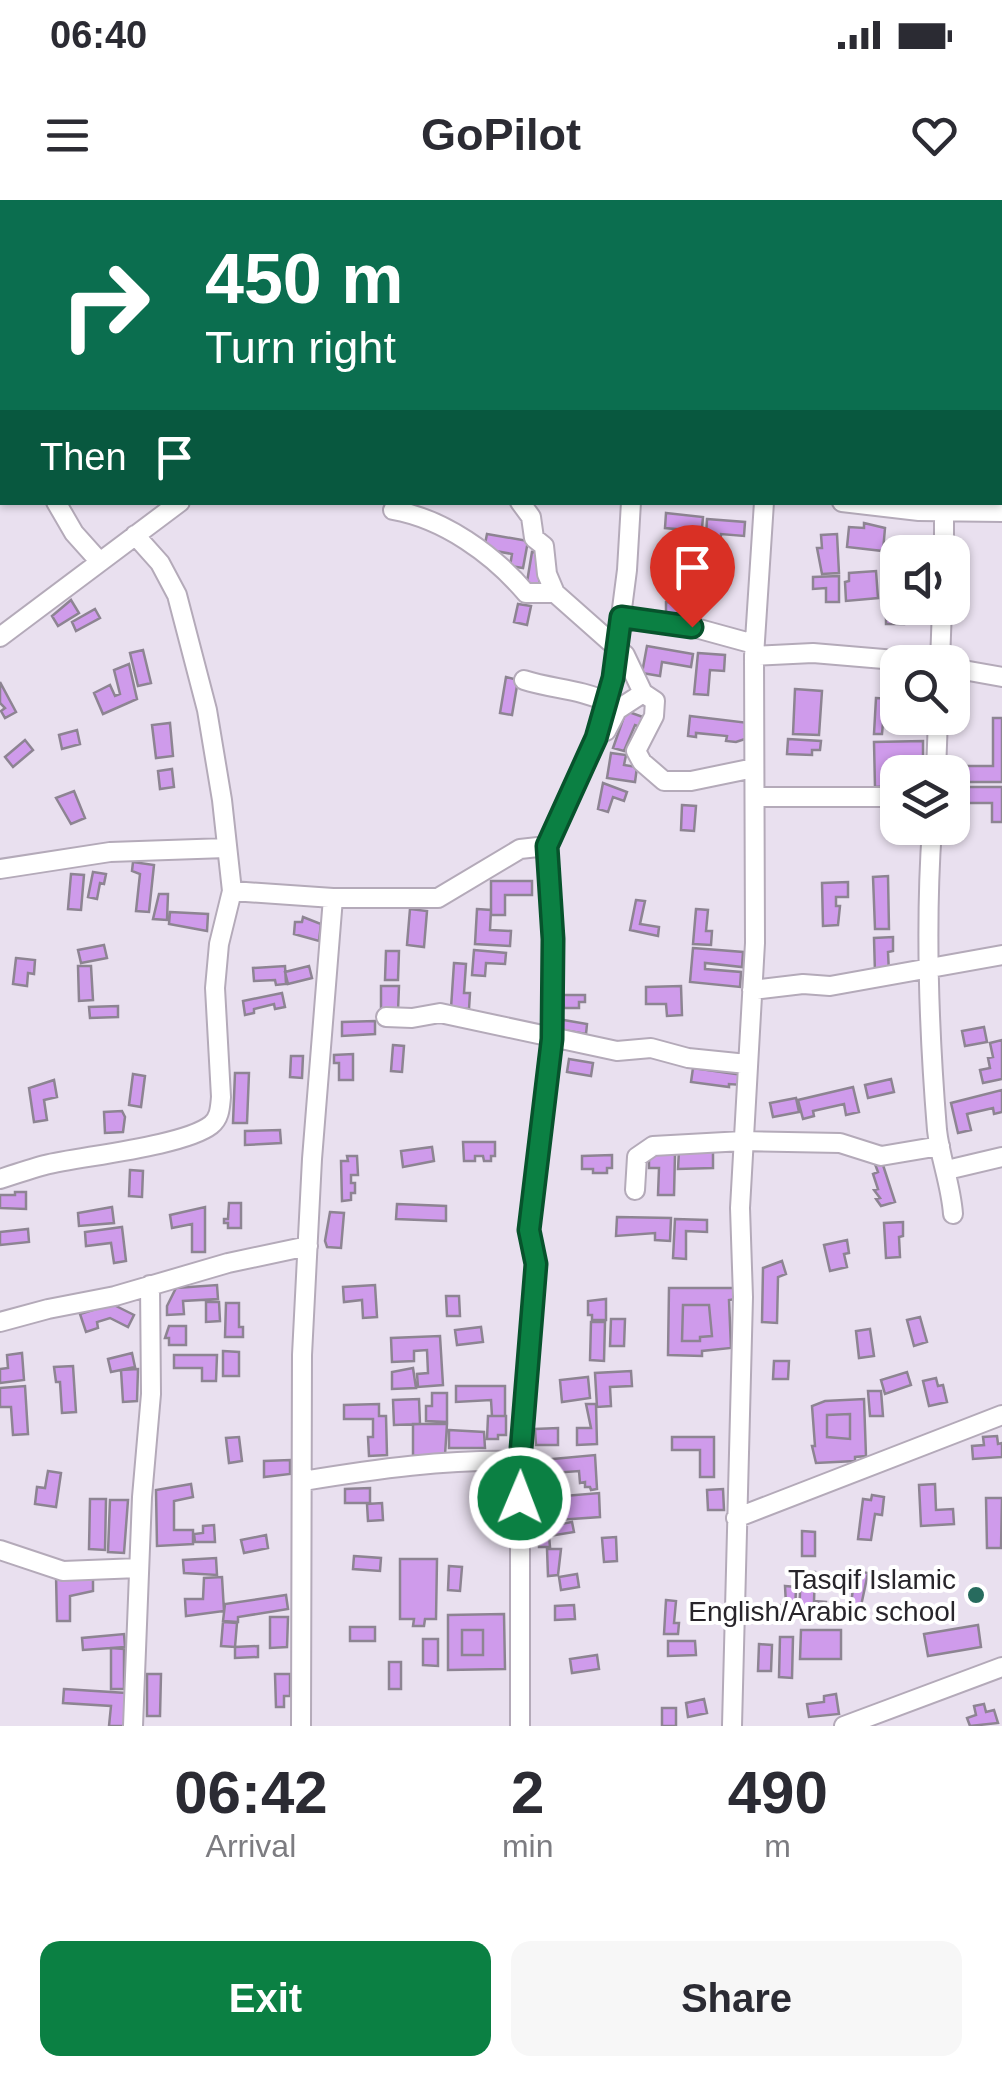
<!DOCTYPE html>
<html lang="en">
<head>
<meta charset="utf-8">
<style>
  body { margin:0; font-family:Arial,sans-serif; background:#f7f7f7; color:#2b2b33; height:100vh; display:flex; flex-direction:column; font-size:38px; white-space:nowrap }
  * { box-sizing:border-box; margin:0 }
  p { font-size:32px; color:#7c7c81 }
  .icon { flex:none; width:55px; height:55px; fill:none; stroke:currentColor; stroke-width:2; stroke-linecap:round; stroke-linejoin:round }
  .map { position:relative; height:1526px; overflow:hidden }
  .sheet { display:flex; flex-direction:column; background:#fff; flex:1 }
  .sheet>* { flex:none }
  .top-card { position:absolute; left:0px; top:0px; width:1002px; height:305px; box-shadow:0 2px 8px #0004; background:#0b6e4f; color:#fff; overflow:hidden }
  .buttons { position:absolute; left:880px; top:335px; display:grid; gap:20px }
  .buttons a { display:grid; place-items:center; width:90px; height:90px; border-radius:20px; background:#fff; box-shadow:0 2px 8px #0004; font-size:50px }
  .pin { position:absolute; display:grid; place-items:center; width:85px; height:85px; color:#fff; margin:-102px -42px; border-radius:50% 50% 50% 0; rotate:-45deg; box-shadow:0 0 10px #0007 }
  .pin .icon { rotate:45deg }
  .me { position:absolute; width:110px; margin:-55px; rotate:1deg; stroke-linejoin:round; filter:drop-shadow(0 0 8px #0008) }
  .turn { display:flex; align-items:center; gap:35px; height:210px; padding:0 40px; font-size:45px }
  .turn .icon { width:130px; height:130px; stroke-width:2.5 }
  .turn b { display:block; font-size:70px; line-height:85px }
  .then { display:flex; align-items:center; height:95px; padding:0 40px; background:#0003; gap:20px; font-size:38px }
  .eta { display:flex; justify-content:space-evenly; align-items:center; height:170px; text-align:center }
  .eta b { font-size:60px; font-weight:700; line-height:70px }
  .primary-button { display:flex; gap:20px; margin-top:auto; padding:20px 40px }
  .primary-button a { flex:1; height:115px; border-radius:20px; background:#0b8043; color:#fff; font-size:40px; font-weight:700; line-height:115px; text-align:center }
  .primary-button a+a { background:#f7f7f7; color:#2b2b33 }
  .status { display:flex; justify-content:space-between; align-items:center; height:70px; padding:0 50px; background:#fff; direction:ltr }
  .status svg { height:28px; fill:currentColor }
  header { display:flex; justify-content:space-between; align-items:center; height:130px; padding:0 40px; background:#fff; font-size:45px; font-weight:700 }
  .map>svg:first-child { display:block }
  .building { fill:#cf9beb; stroke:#8d8492; stroke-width:2.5; fill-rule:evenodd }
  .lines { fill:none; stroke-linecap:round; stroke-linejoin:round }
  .minor-casing { stroke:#b4aab9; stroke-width:22 }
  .minor { stroke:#fff; stroke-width:18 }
  .route-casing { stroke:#07532c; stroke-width:25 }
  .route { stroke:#0b8043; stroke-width:18 }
  .poi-dot { fill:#276b5e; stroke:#fff; stroke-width:4 }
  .labels { text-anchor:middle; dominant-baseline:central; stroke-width:8; stroke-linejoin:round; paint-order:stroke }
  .poi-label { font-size:28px; fill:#28252b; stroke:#fff; text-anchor:end }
</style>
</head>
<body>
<div class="status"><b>06:40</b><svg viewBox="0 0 49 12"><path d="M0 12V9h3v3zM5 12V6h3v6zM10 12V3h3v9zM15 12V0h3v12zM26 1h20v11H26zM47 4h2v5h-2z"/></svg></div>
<header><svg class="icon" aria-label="menu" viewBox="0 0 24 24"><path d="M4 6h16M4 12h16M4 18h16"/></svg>GoPilot<svg class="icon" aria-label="heart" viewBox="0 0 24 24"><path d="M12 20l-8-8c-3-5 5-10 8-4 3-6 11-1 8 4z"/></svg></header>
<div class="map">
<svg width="1002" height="1526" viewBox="0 0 1002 1526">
  <rect width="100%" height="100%" fill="#e9e0ef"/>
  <path class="building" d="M666,313L703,317L700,350L685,349L686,330L665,328Z
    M707,319L745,322L744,336L721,334L719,357L705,356Z
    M864,323L885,328L883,351L847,347L849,327L864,328Z
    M487,334L528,341L523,368L510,366L512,354L484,349Z
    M837,334L839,373L822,374L817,348H822L821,335Z
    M532,352L544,354L538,390L526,388Z
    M667,366L697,367L695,418L671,417V414L666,413V402L682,403L683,380H667Z
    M886,367H898V408H904V424H886Z
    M876,371L878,398L846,401L845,382L849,381V373Z
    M839,376V402H826V388L813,389V377Z
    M71,400L79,413L58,426L52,416Z
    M518,404L531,406L527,425L514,422Z
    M95,409L100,418L76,431L72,422Z
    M647,446L693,454L691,467L662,462L660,476L642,473Z
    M143,450L151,483L138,486L130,453Z
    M698,453L725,455L724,471L710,470L708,495L694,494Z
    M129,464L137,499L103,514L94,493L110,485L115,496L120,494L114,470Z
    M506,477L518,480L512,515L500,513Z
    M0,482L16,512L5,518L1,511L5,508L0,503Z
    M795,489L822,491L819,535L793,534Z
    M876,498L890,499L889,511H884L882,534H874Z
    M626,511L643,517L640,527L635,525L624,551L613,548Z
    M690,516L749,523L748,538L736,542L726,541L727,536L696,533V537L688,536Z
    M993,518H1002V582H952L950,566H993Z
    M170,523L173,556L156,558L152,525Z
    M77,530L80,544L62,549L59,535Z
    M788,539L821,541L820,550H812V555L787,554Z
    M25,540L33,550L13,567L5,557Z
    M923,541V572H898V586L875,587L874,542Z
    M611,553L626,555L624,565L637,567L635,582L607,578Z
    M172,569L174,587L160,589L158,571Z
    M603,583L627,592L624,601L613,597L608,612L598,609Z
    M952,587H1002V622H992V603H966V609L962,611L952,609Z
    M74,591L85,618L71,624L56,598Z
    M682,605L696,606L694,631L681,630Z
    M133,662L154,665L149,712L136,711L140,674L132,671Z
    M93,672L106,674L104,684L100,683L97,699L88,697Z
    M71,674L84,675L81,710L68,709Z
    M888,676L889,729H875L873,677Z
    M491,681H532V695H505V715H491Z
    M848,682V697H836V706H840L838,725L823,726L822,683Z
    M159,694H168L167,720L153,719Z
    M636,700L645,701L640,724L659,727L658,736L630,730Z
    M410,709L427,711L424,747L407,745Z
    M477,709L491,710L490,730L511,731L510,746L475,744Z
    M696,709L708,710L706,731H712L711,745L693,744Z
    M170,712L208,714L207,731L169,724Z
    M303,717L321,724L319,741L294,734L295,722H302Z
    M893,737V751L888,752L889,773H875L874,738Z
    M104,745L107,758L81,763L78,750Z
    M693,748L743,752L742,767L705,763V769L741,772L740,787L690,782Z
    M474,750L506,753L505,764L486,763L485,776L472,775Z
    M386,751H399L398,780H385Z
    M16,758L35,760L34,774L28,773L27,786L13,784Z
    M454,763L466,764L464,793H470L469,809L451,808Z
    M78,766H91L93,800L79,801Z
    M285,766L286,784L276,785L275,780L254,781L253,768Z
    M309,766L312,778L288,784L285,772Z
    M381,786H399L398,811L381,810Z
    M681,786L682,815L667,816L666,804H646V787Z
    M282,793L285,807L275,809L274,804L254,809V813L245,815L243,801Z
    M563,795H585V802H579V808H564Z
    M118,806V817L90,818L89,807Z
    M558,819L587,824L586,834L557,829Z
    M375,821V834L342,836V822Z
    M984,827L987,842L965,846L962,831Z
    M1002,840V879L983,883L980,870L990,868L988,858L993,857L990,843Z
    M393,845L404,846L402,872L391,871Z
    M353,854V880H339V863H334V855Z
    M291,856H303L302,878L290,877Z
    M569,859L593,863L591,876L567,872Z
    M693,868L743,875L742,885L729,884V887L691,882Z
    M235,873H249L247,923H233Z
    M133,874L145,876L141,907L129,905Z
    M891,879L894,892L868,898L865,885Z
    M54,880L57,897L44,900L47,920L34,922L29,888Z
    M853,887L859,912L846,915L844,904L813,911L814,916L803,919L798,900Z
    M1002,890V912L994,914L993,908L967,914L971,930L958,933L951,903Z
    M796,898L799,912L773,917L770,903Z
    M122,911L125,917L123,932L105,933L104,912Z
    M280,930L281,943L245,945V931Z
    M463,942H495V956H491V961H484L483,956H475V961H464Z
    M432,947L434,961L403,967L401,951Z
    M679,950L713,951V968L678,969Z
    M649,953L675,954L674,995H658L659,968H649Z
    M612,955V968H607V973H593V969H582V956Z
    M347,956H357L358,975H351V983H355V993H351V1000L342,1001L341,961H348Z
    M882,962L895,1002L881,1006L876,999L880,998L874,990L878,989L873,974L878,972L875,964Z
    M130,970L143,971L142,997L129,996Z
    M15,992H26V1009L0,1008V995H15Z
    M229,1003H241V1028H228V1023H224V1019H228Z
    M397,1004L446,1006V1021L396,1019Z
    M112,1007L114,1023L79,1026L78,1013Z
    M205,1007V1052H192V1024L172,1028L170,1015Z
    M330,1012L344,1013L341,1048L327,1047L325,1041Z
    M617,1017L671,1018L670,1041L655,1040V1033L616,1036Z
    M675,1019L707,1020V1032L686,1031V1059L673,1058Z
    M903,1022V1036L899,1037L900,1057L886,1058L884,1023Z
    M122,1027L126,1061L114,1063L111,1043L86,1046L85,1032Z
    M28,1029L29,1042L0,1045V1032Z
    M847,1040L849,1053L844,1054L847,1067L830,1071L824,1045Z
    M782,1061L786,1074L778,1077L777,1123L762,1122L763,1068Z
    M217,1085L218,1099L183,1101L184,1114L167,1115V1106L176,1088Z
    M375,1085L377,1117L363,1118L362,1100L344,1102L343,1087Z
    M669,1088H736V1099L729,1100L731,1148L702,1151V1156L668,1155ZM683,1105H709L712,1136L700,1137V1141H682Z
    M446,1096H459L460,1116H447Z
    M606,1099V1120H592V1115H588V1101Z
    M206,1102H219L220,1121L206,1122Z
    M226,1103H239V1127H243V1137H225Z
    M112,1104L134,1115L128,1127L110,1118L97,1122L98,1128L86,1132L80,1114Z
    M683,1105H709L712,1136L700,1137V1141H682Z
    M920,1117L927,1142L914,1146L907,1120Z
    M611,1119H625L624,1146H610Z
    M591,1122H605L604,1161L590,1160Z
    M169,1126H186V1145H169V1138H165Z
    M481,1127L483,1142L457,1145L455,1130Z
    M870,1129L874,1156L859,1158L856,1131Z
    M440,1136L443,1185L418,1187L417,1174L428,1173L427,1150L414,1151V1161L392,1162L391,1138Z
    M223,1151L239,1152V1176H223Z
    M22,1153L24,1180L0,1183V1169L8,1168L7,1155Z
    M132,1153L135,1167L111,1172L108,1159Z
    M174,1155H217L216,1181H202V1168H174Z
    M774,1161H789L788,1179H773Z
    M73,1166L76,1212L62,1213L60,1182H56L54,1167Z
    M413,1168L416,1188L392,1189V1172Z
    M138,1169L137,1201L123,1202L121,1170Z
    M631,1171L632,1186L610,1187L611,1206L597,1207L595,1173Z
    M907,1172L911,1185L885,1194L881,1180Z
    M588,1177L590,1198L562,1202L560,1180Z
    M936,1178L938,1186L943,1185L947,1202L929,1206L923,1181Z
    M25,1186L28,1234L13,1235L11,1207H0V1188Z
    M456,1186H505V1216H492L491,1200L456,1202Z
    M868,1191H881L883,1216H870Z
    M432,1193H447V1222L426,1221V1206H432Z
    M419,1199L420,1224L394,1225L393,1200Z
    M864,1199L866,1256L855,1257V1261L816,1263L812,1246H815L812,1206L825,1201ZM850,1214V1239L827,1237V1215Z
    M379,1204V1216H386L387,1255L369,1256L368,1237H373V1219H344V1205Z
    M586,1204H596L597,1244L577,1245V1228H591Z
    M850,1214V1239L827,1237V1215Z
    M488,1216H506V1235H498V1239H487Z
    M413,1224H447L445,1255L413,1256Z
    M558,1228V1245H536L535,1229Z
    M449,1230L484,1232L485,1248H449Z
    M997,1236L998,1244L1002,1243V1257L973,1259L972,1246L984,1245L983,1237Z
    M239,1237L242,1261L229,1263L226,1238Z
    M672,1237H714V1277H700V1250H672Z
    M595,1255L597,1289L591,1290L590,1287H585V1282L580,1283L579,1271L539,1274L538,1263L542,1260Z
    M290,1260V1274L264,1277V1261Z
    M48,1271L61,1273L56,1307L35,1304L37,1287L45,1288Z
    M561,1275L562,1293L538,1295L537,1276Z
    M191,1284L193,1297L174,1301V1330H193V1344L157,1346L156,1290Z
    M935,1284L936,1310L953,1309L954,1324L921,1326L919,1285Z
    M370,1288V1303H345V1289Z
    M723,1289L724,1310H708L707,1290Z
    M599,1293L600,1317L543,1321L541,1298Z
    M872,1295L884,1297L882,1315L875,1314L871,1340L858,1339L863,1299L871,1300Z
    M986,1298H1002L1001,1348H987Z
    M90,1299H106L105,1350L89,1349Z
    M110,1300H128L124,1353L108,1352Z
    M382,1303L383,1320L368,1321L367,1304Z
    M572,1322L574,1332L549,1336L550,1347H539L538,1328Z
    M214,1325L215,1342H195L194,1334L203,1333V1326Z
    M802,1331L815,1332V1356H802Z
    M266,1335L268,1348L244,1353L241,1340Z
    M616,1337L617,1361L604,1362L602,1338Z
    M547,1349H561L558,1375L548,1376Z
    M354,1356L381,1358L380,1371L353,1369Z
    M216,1358L217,1375L184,1373L183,1360Z
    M400,1359H437L436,1419H425L424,1426H413L414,1419H400Z
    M449,1366L462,1367L460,1391L448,1390Z
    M855,1371L868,1373L861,1406L851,1405Z
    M801,1372H815L814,1401L826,1402L825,1416L799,1415Z
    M93,1374V1391L70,1396V1421H57L56,1375Z
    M577,1374L579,1387L561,1390L559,1377Z
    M222,1377L224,1411L186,1416L185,1399H203L204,1378Z
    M785,1386L796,1387L795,1414L781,1413V1405H786Z
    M286,1395L288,1409L238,1417V1422L223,1421L225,1404Z
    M666,1400L676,1401L674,1423H679L678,1434H664Z
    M574,1405L575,1419L555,1420V1406Z
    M504,1414L505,1469L448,1470V1415ZM462,1430H483V1455H462Z
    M270,1417H288L287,1447L270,1448Z
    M223,1422L237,1423L235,1447L221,1446Z
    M978,1425L981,1447L928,1456L924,1434Z
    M350,1427H375V1441H350Z
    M462,1430H483V1455H462Z
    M801,1430H841V1459H800Z
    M124,1434L125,1447L83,1450L82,1438Z
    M780,1437H793L792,1478L779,1477Z
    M423,1439H438V1466L423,1465Z
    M668,1441H695L696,1455L668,1456Z
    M759,1444L772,1445L771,1471H758Z
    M258,1446V1457L235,1458V1447Z
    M111,1448L124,1449V1489H111Z
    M597,1455L599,1469L572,1473L570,1459Z
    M389,1462H401V1489H389Z
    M147,1474H161L160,1516H147Z
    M275,1474H290V1496H284V1507H276Z
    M64,1489L126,1493L124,1526H109L111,1506L63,1503Z
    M836,1494L839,1514L809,1517L807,1504L824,1502V1496Z
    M704,1499L707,1513L688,1517L686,1503Z
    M984,1504L986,1512L994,1510L998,1523L970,1526L967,1518L976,1515L974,1506Z
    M662,1508H676V1526H662Z"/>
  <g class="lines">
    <g class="minor-casing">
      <path id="minor" d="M41,0L43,2
        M224,0L226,2
        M582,0L583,2
        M742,0V2
        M484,2L486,0
        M1000,196L1002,197
        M0,197L2,201
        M56,302L74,333L100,362
        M520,302L531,317L534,338L544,346L547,374L555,393L625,455L643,493L655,501L654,516L636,551L642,562L664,581H691L754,568
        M842,302L919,311L1002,312
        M393,310C444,319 493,354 526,393H555
        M944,311V352
        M621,417L692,427L754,444
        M0,437L180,302
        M754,456L813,453L919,462
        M940,462L942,408
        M952,468L1002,477
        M524,480C552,489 580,489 607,502
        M606,531L617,510L643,493
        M936,572L938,518
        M755,597H898
        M932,628C925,726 929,832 937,930C940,958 951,985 953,1014
        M0,669L110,652L226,648
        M232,691L333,698L312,959L302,1155L301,1526
        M333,698H438L520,649L547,646
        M752,790L803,784L830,786L1002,755
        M386,817L412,818L440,813L617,851L651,848L688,858L747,864
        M947,970L1002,957
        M0,979C15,974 30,969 45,965C83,956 184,946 211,925C220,918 220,907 221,897L215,788L219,744L232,691L222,600L207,510L177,395L160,363L135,335
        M635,990L637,957L653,946L743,941L840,943L881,956L940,946
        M0,1122L48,1109L115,1096L228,1063L308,1046
        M520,1261L536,1063L529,1030L551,839L553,739L547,646L597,538L613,478L627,370L631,302
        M303,1281C376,1269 446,1259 520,1261V1526
        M736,1318L1002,1215
        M0,1350L63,1371L139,1368
        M133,1526L142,1297L151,1194L150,1085
        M732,1526L743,1097L740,1008L755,743L754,456L764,302
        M844,1526L1002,1467"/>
    </g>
    <use href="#minor" class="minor"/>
  </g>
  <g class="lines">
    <g class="route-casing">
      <path id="route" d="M520,1298V1261L536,1064L529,1030L552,839L553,739L547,646L596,538L613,478L621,417L692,427"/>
    </g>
    <use href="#route" class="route"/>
  </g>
  <circle class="poi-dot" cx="976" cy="1395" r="10"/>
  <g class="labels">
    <g class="poi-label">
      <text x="956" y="1379">Tasqif Islamic<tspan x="956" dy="32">English/Arabic school</tspan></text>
    </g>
  </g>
</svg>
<div class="buttons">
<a><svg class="icon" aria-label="sound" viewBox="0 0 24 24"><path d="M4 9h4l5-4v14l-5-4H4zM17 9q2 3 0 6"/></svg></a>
<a><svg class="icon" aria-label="search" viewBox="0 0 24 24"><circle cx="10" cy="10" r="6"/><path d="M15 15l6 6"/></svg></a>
<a><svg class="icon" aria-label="layers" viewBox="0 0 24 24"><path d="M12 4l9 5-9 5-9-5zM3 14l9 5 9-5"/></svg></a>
</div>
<div class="pin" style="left:692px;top:427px;background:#d93025"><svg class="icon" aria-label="arrive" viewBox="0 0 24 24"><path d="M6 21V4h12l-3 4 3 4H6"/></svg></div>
<svg class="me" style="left:520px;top:1298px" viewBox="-20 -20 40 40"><circle r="17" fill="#0b8043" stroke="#fff" stroke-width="3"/><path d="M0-11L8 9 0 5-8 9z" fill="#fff"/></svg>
<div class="top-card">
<div class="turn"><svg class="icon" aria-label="right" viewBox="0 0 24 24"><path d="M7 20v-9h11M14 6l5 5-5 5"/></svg><div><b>450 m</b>Turn right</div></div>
<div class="then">Then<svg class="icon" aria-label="arrive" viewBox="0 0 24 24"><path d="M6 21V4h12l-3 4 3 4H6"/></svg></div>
</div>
</div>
<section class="sheet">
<div class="eta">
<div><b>06:42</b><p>Arrival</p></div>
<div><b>2</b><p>min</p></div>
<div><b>490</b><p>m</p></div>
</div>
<div class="primary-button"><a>Exit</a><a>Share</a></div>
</section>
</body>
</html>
